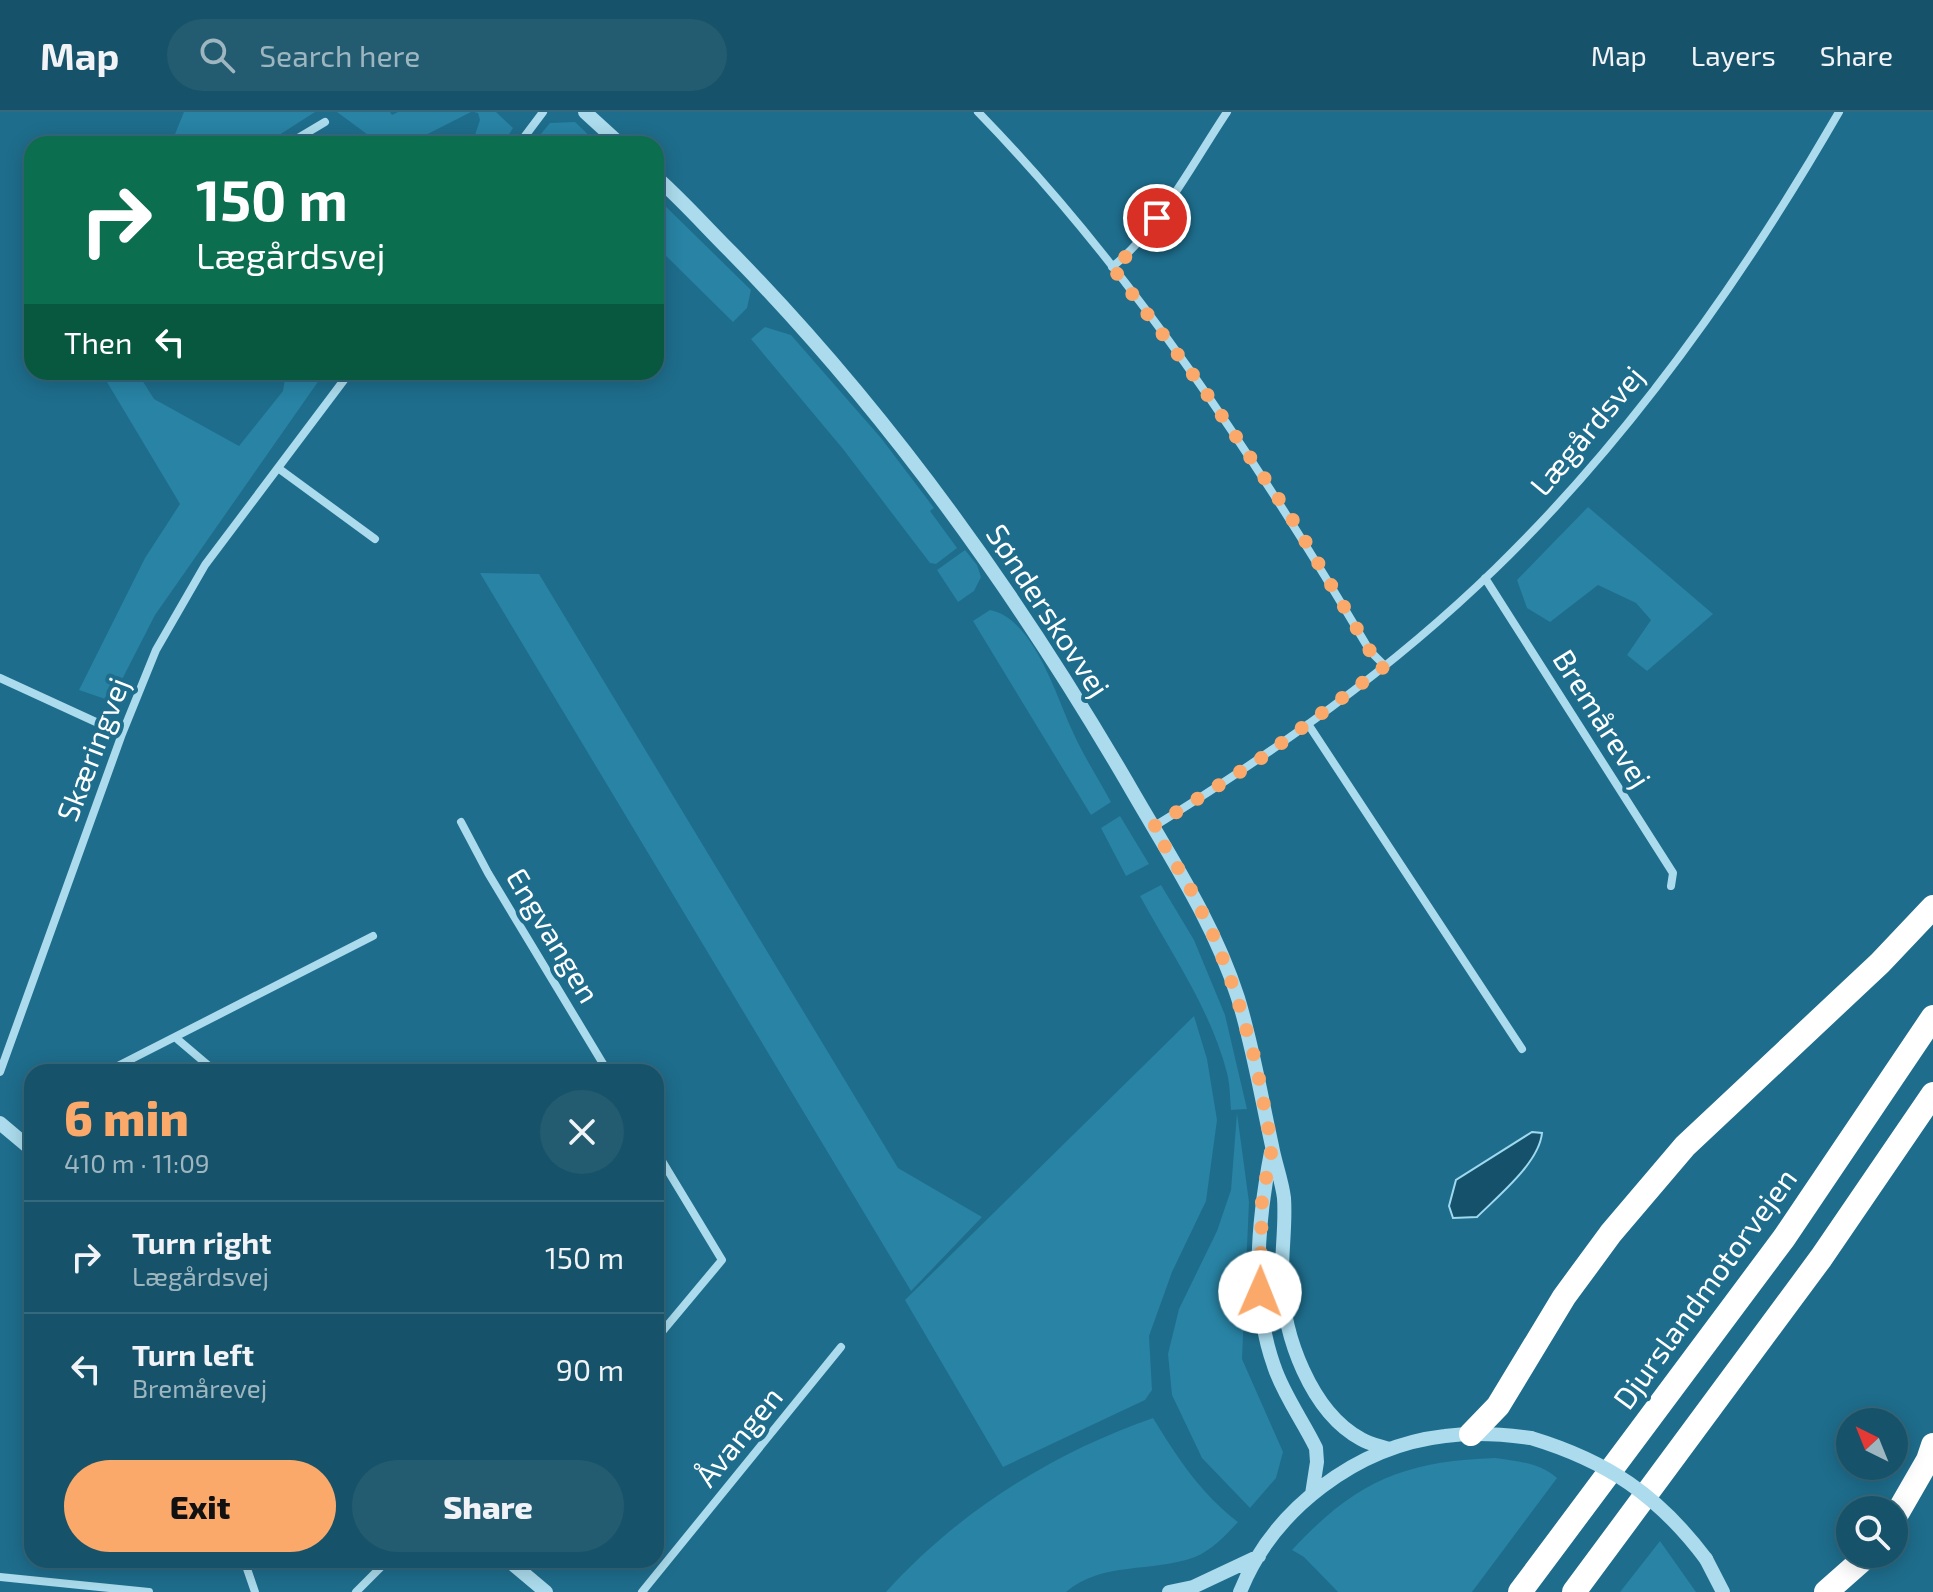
<!DOCTYPE html>
<html lang="en">
<head>
<meta charset="utf-8">
<style>
  body { margin:0; font-family:"Exo 2",sans-serif; background:#235c71; color:#f1f3f6; height:100vh; display:flex; flex-direction:column; font-size:30px; white-space:nowrap }
  * { box-sizing:border-box; margin:0 }
  p { font-size:26px; color:#9eb6c0 }
  .icon { flex:none; width:44px; height:44px; fill:none; stroke:currentColor; stroke-width:2; stroke-linecap:round; stroke-linejoin:round }
  .map { position:relative; flex:1; overflow:hidden }
  .side { position:absolute; left:24px; top:952px; width:640px; height:504px; display:flex; flex-direction:column; background:#165269; border-radius:24px; box-shadow:0 4px 20px #0003,0 0 0 2px #35697d }
  .side>* { flex:none }
  .hud { position:absolute; left:24px; top:24px; width:640px; height:244px; border-radius:24px; box-shadow:0 4px 20px #0003,0 0 0 2px #35697d; background:#0b6e4f; color:#fff; overflow:hidden }
  .needle { width:52px; rotate:317deg }
  .controls { position:absolute; left:1836px; top:1296px; display:grid; gap:16px }
  .controls a { display:grid; place-items:center; width:72px; height:72px; border-radius:50%; background:#165269; box-shadow:0 4px 20px #0003,0 0 0 2px #35697d; font-size:40px }
  .pin { position:absolute; display:grid; place-items:center; width:68px; height:68px; color:#fff; margin:-34px; border:4px solid #fff; border-radius:50%; box-shadow:0 2px 8px #0007 }
  .me { position:absolute; width:88px; margin:-44px; rotate:1deg; stroke-linejoin:round; filter:drop-shadow(0 0 6px #0008) }
  .turn { display:flex; align-items:center; gap:28px; height:168px; padding:0 40px; font-size:36px }
  .turn .icon { width:104px; height:104px; stroke-width:2.5 }
  .turn b { display:block; font-size:56px; line-height:68px }
  .then { display:flex; align-items:center; height:76px; padding:0 40px; background:#0003; gap:16px; font-size:30px }
  .round { display:grid; place-items:center; flex:none; width:84px; height:84px; border-radius:42px; background:#235c71 }
  .headline { display:flex; align-items:center; justify-content:space-between; height:136px; padding:0 40px }
  h1 { font-size:48px; font-weight:800; line-height:60px; color:#fba96b }
  .button { display:flex; gap:16px; margin-top:auto; padding:16px 40px }
  .button a { flex:1; height:92px; border-radius:48px; background:#fba96b; color:#111; font-size:32px; font-weight:800; line-height:92px; text-align:center }
  .button a+a { background:#235c71; color:#f1f3f6 }
  ul { padding:0; list-style:none }
  li { display:flex; align-items:center; gap:24px; height:112px; padding:0 40px; border-top:2px solid #35697d }
  li div { flex:1 }
  li b { display:block; font-size:30px }
  li em { font-style:normal }
  header { display:flex; align-items:center; gap:48px; box-sizing:border-box; height:112px; padding:0 40px; background:#165269; border-bottom:2px solid #35697d }
  header strong { font-size:38px }
  nav { display:flex; gap:44px; margin-inline-start:auto; font-size:28px }
  .search { width:560px; height:72px; background:#235c71; display:flex; align-items:center; gap:20px; box-sizing:border-box; padding:0 28px; border-radius:44px; color:#9eb6c0; font-size:30px }
  .map>svg:first-child { display:block }
  .green { fill:#2883a4 }
  .water { fill:#15516b; stroke:#9fd9ee; stroke-width:2 }
  .lines { fill:none; stroke-linecap:round; stroke-linejoin:round }
  .minor { stroke:#abdbec; stroke-width:8 }
  .tertiary { stroke:#abdbec; stroke-width:14 }
  .motorway { stroke:#fff; stroke-width:24 }
  .tertiary-bridge { stroke:#abdbec; stroke-width:14 }
  .route { stroke:#fba96b; stroke-width:14; stroke-dasharray:0 25.2 }
  .labels { text-anchor:middle; dominant-baseline:central; stroke-width:8; stroke-linejoin:round; paint-order:stroke }
  .street-label { font-size:30px; fill:#fff; stroke:#1e6d8c }
</style>
</head>
<body>
<header>
<strong>Map</strong>
<div class="search"><svg class="icon" aria-label="search" viewBox="0 0 24 24"><circle cx="10" cy="10" r="6"/><path d="M15 15l6 6"/></svg>Search here</div>
<nav><a>Map</a><a>Layers</a><a>Share</a></nav>
</header>
<div class="map">
<svg width="1933" height="1480" viewBox="0 0 1933 1480">
  <rect width="100%" height="100%" fill="#1e6d8c"/>
  <path class="green" d="M184,0H315L265,32H171Z
    M337,0H390L392,3L398,0H471L408,32L379,31Z
    M474,0H496L513,16L503,32H472L480,8L478,1Z
    M575,10L598,32H550L540,23L550,11Z
    M656,85L751,178L747,196L733,210L656,134Z
    M765,215L791,223L881,326L934,396L930,399L957,436L936,452L930,451L843,337L751,227Z
    M101,260H137L154,287L239,334L283,279L286,260H319L322,264L155,503L111,589L79,578L145,446L180,392Z
    M1588,395L1713,502L1647,559L1627,543L1651,508L1636,491L1598,473L1550,510L1527,496L1517,468Z
    M965,438L977,453L981,465L974,479L958,490L937,458Z
    M480,461L539,462L898,1056L982,1105L911,1179Z
    M990,498C1033,506 1056,583 1072,618C1083,643 1098,666 1111,690L1091,703L973,509Z
    M1120,704L1149,752L1126,764L1101,716Z
    M1161,773L1194,828L1225,903L1247,997L1231,998C1230,986 1230,973 1227,961C1211,898 1171,841 1140,784Z
    M1194,904L1207,947L1217,1008L1206,1089L1172,1160L1149,1224L1152,1278L1145,1288L1003,1355L905,1188Z
    M1237,1001L1249,1090L1242,1247L1283,1340L1276,1366L1250,1396L1202,1346L1172,1283L1168,1242L1179,1197L1217,1119L1231,1078Z
    M1153,1306C1177,1345 1201,1382 1238,1410C1226,1423 1212,1438 1195,1445C1152,1461 1102,1449 1066,1480H886C957,1401 1052,1341 1153,1306Z
    M1495,1346C1517,1349 1540,1351 1557,1366L1472,1480H1338L1304,1445L1292,1438C1355,1370 1403,1349 1495,1346Z
    M1660,1429L1696,1480H1620Z"/>
  <path class="water" d="M1532,1020L1542,1021C1539,1051 1498,1084 1477,1105L1453,1106L1449,1094L1456,1068Z"/>
  <g class="lines">
    <path class="minor" d="M978,0C1133,159 1257,349 1370,539L1385,554
      M288,32L325,10
      M519,32L543,0
      M1112,155C1157,120 1194,49 1227,0
      M278,356L375,427
      M1485,466L1673,761L1671,774
      M0,566L122,622
      M1308,612L1522,937
      M461,710L488,761L608,960
      M1153,715C1275,640 1392,557 1495,457C1630,326 1745,163 1839,0
      M176,926L216,960
      M0,960L122,622L156,538L205,453L350,260
      M106,960L373,824
      M656,1039L722,1148L656,1227
      M244,1448L255,1480
      M0,1465L149,1480
      M356,1480L388,1448
      M642,1480L841,1235"/>
    <path class="tertiary" d="M585,0L620,32
      M656,65C682,88 706,115 731,140C887,299 1015,478 1127,670C1167,740 1213,808 1238,886C1253,935 1261,984 1272,1034C1275,1051 1282,1069 1284,1086C1286,1114 1281,1142 1282,1170C1283,1223 1311,1300 1361,1327C1369,1332 1380,1334 1389,1337
      M0,1011L32,1038
      M1271,1040C1258,1108 1250,1187 1274,1254C1283,1282 1303,1309 1316,1336L1317,1350L1312,1382
      M1706,1447L1723,1480
      M508,1448L546,1480
      M1169,1480L1193,1475L1259,1444
      M1240,1480C1273,1397 1357,1334 1445,1324C1474,1320 1502,1322 1531,1326"/>
    <path class="motorway" d="M1471,1322L1498,1294L1564,1185L1611,1121L1685,1034L1880,851L1933,795
      M1894,1407L1928,1348L1933,1333
      M1520,1480L1784,1126L1933,905
      M1574,1480L1821,1146L1933,982
      M1826,1480L1869,1442"/>
    <path class="tertiary-bridge" d="M1531,1326C1607,1349 1658,1383 1706,1447"/>
  </g>
  <g class="lines">
    <path class="route" d="M1157,106L1128,143L1112,155L1200,272L1291,405L1370,539L1385,554L1260,647L1153,715L1190,776L1216,829L1236,882L1256,951L1272,1036L1262,1087L1260,1180"/>
  </g>
  <g class="labels">
    <g class="street-label">
      <text transform="translate(1586 318) rotate(-50)">Lægårdsvej</text>
      <text transform="translate(1049 498) rotate(57)">Sønderskovvej</text>
      <text transform="translate(1603 606) rotate(58)">Bremårevej</text>
      <text transform="translate(92 637) rotate(-69)">Skæringvej</text>
      <text transform="translate(554 823) rotate(59)">Engvangen</text>
      <text transform="translate(1704 1176) rotate(-54)">Djurslandmotorvejen</text>
      <text transform="translate(738 1324) rotate(-51)">Åvangen</text>
    </g>
  </g>
</svg>
<div class="controls">
<a><svg class="needle" viewBox="-14 -14 28 28"><path d="M0-13l5 13h-10z" fill="#e53935"/><path d="M0 13l5-13h-10z" fill="#9eb6c0"/></svg></a>
<a><svg class="icon" aria-label="search" viewBox="0 0 24 24"><circle cx="10" cy="10" r="6"/><path d="M15 15l6 6"/></svg></a>
</div>
<div class="pin" style="left:1157px;top:106px;background:#d93025"><svg class="icon" aria-label="arrive" viewBox="0 0 24 24"><path d="M6 21V4h12l-3 4 3 4H6"/></svg></div>
<svg class="me" style="left:1260px;top:1180px" viewBox="-20 -20 40 40"><circle r="19" fill="#fff"/><path d="M0-13L10 11 0 6-10 11z" fill="#fba96b"/></svg>
<div class="hud">
<div class="turn"><svg class="icon" aria-label="right" viewBox="0 0 24 24"><path d="M7 20v-9h11M14 6l5 5-5 5"/></svg><div><b>150 m</b>Lægårdsvej</div></div>
<div class="then">Then<svg class="icon" aria-label="left" viewBox="0 0 24 24"><path d="M17 20v-9H6M10 6l-5 5 5 5"/></svg></div>
</div>
<section class="side">
<div class="headline"><div><h1>6 min</h1><p>410 m · 11:09</p></div><a class="round"><svg class="icon" aria-label="close" viewBox="0 0 24 24"><path d="M6 6l12 12M18 6L6 18"/></svg></a></div>
<ul>
<li><svg class="icon" aria-label="right" viewBox="0 0 24 24"><path d="M7 20v-9h11M14 6l5 5-5 5"/></svg><div><b>Turn right</b><p>Lægårdsvej</p></div><em>150 m</em></li>
<li><svg class="icon" aria-label="left" viewBox="0 0 24 24"><path d="M17 20v-9H6M10 6l-5 5 5 5"/></svg><div><b>Turn left</b><p>Bremårevej</p></div><em>90 m</em></li>
</ul>
<div class="button"><a>Exit</a><a>Share</a></div>
</section>
</div>
</body>
</html>
